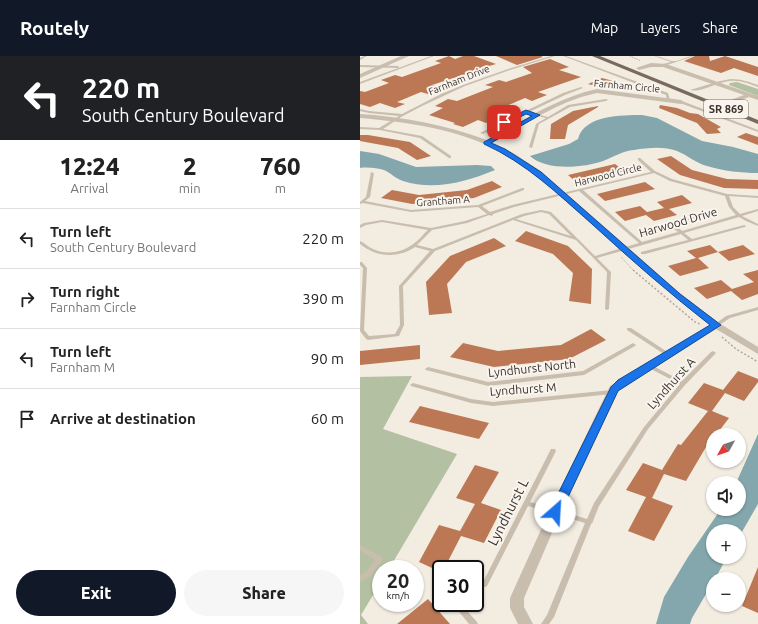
<!DOCTYPE html>
<html lang="en">
<head>
<meta charset="utf-8">
<style>
  body { margin:0; font-family:Ubuntu,sans-serif; background:#f6f6f6; color:#222; height:100vh; display:flex; flex-direction:column; font-size:15px; white-space:nowrap }
  * { box-sizing:border-box; margin:0 }
  p { font-size:13px; color:#767676 }
  .icon { flex:none; width:22px; height:22px; fill:none; stroke:currentColor; stroke-width:2; stroke-linecap:round; stroke-linejoin:round }
  .map { position:relative; flex:1; overflow:hidden }
  .panel { display:flex; flex-direction:column; background:#fff; width:360px }
  .panel>* { flex:none }
  .banner { background:#202124; color:#fff; overflow:hidden }
  .needle { width:26px; rotate:230deg }
  .buttons { position:absolute; left:346px; top:372px; display:grid; gap:8px }
  .buttons a { display:grid; place-items:center; width:40px; height:40px; border-radius:50%; background:#fff; box-shadow:0 1px 3px #0004; font-size:20px }
  .speed { position:absolute; left:12px; top:504px; display:flex; gap:8px; font-size:20px; font-weight:700; text-align:center }
  .speed>* { display:grid; place-content:center; width:52px; height:52px; border-radius:50%; background:#fff; box-shadow:0 1px 3px #0004; line-height:1 }
  .speed small { font-size:10px; font-weight:400 }
  .speed .limit { border:2px solid #111; border-radius:6px; background:#fff; color:#111 }
  .pin { position:absolute; display:grid; place-items:center; width:34px; height:34px; color:#fff; margin:-17px; border-radius:8px; box-shadow:0 2px 6px #0006 }
  .me { position:absolute; width:44px; margin:-22px; rotate:26deg; stroke-linejoin:round; filter:drop-shadow(0 0 3px #0008) }
  .turn { display:flex; align-items:center; gap:14px; height:84px; padding:0 16px; font-size:18px }
  .turn .icon { width:52px; height:52px; stroke-width:2.5 }
  .turn b { display:block; font-size:28px; line-height:34px }
  .eta { display:flex; justify-content:space-evenly; align-items:center; height:68px; text-align:center }
  .eta b { font-size:24px; font-weight:800; line-height:28px }
  .action { display:flex; gap:8px; margin-top:auto; padding:8px 16px }
  .action a { flex:1; height:46px; border-radius:24px; background:#111827; color:#fff; font-size:16px; font-weight:800; line-height:46px; text-align:center }
  .action a+a { background:#f6f6f6; color:#222 }
  ul { padding:0; list-style:none }
  li { display:flex; align-items:center; gap:12px; height:60px; padding:0 16px; border-top:1px solid #e0e0e0 }
  li div { flex:1 }
  li b { display:block; font-size:15px }
  li em { font-style:normal }
  header { display:flex; align-items:center; gap:24px; box-sizing:border-box; height:56px; padding:0 20px; background:#111827; color:#fff }
  header strong { font-size:19px }
  nav { display:flex; gap:22px; margin-inline-start:auto; font-size:14px }
  main { display:flex; flex:1; min-height:0 }
  .map>svg:first-child { display:block }
  .green { fill:#b3c0a2 }
  .water { fill:#83a7ac }
  .building { fill:#bc7855 }
  .lines { fill:none; stroke-linecap:round; stroke-linejoin:round }
  .path-far1 { stroke:#b5a798; stroke-width:1; stroke-dasharray:1 1; stroke-linecap:butt }
  .path { stroke:#b5a798; stroke-width:1.5; stroke-dasharray:2 2; stroke-linecap:butt }
  .service { fill:#c9bdae; fill-rule:evenodd }
  .minor { fill:#c9bdae; fill-rule:evenodd }
  .primary { fill:#796a5e; fill-rule:evenodd }
  .route { fill:#1a73e8; stroke:#114b97 }
  .labels { text-anchor:middle; dominant-baseline:central; stroke-width:4; stroke-linejoin:round; paint-order:stroke }
  .far-street-label { font-size:10px; fill:#38312c; stroke:#f9f5ee }
  .shield { fill:#f9f5ee; stroke:#726c66; stroke-width:1 }
  .shield-label { font-size:11px; font-weight:bold; fill:#38312c }
  .street-label { font-size:12px; fill:#38312c; stroke:#f9f5ee }
  .near-street-label { font-size:14px; fill:#38312c; stroke:#f9f5ee }
</style>
</head>
<body>
<header>
<strong>Routely</strong>
<nav><a>Map</a><a>Layers</a><a>Share</a></nav>
</header>
<main>
<section class="panel">
<div class="banner">
<div class="turn"><svg class="icon" aria-label="left" viewBox="0 0 24 24"><path d="M17 20v-9H6M10 6l-5 5 5 5"/></svg><div><b>220 m</b>South Century Boulevard</div></div>
</div>
<div class="eta">
<div><b>12:24</b><p>Arrival</p></div>
<div><b>2</b><p>min</p></div>
<div><b>760</b><p>m</p></div>
</div>
<ul>
<li><svg class="icon" aria-label="left" viewBox="0 0 24 24"><path d="M17 20v-9H6M10 6l-5 5 5 5"/></svg><div><b>Turn left</b><p>South Century Boulevard</p></div><em>220 m</em></li>
<li><svg class="icon" aria-label="right" viewBox="0 0 24 24"><path d="M7 20v-9h11M14 6l5 5-5 5"/></svg><div><b>Turn right</b><p>Farnham Circle</p></div><em>390 m</em></li>
<li><svg class="icon" aria-label="left" viewBox="0 0 24 24"><path d="M17 20v-9H6M10 6l-5 5 5 5"/></svg><div><b>Turn left</b><p>Farnham M</p></div><em>90 m</em></li>
<li><svg class="icon" aria-label="arrive" viewBox="0 0 24 24"><path d="M6 21V4h12l-3 4 3 4H6"/></svg><div><b>Arrive at destination</b></div><em>60 m</em></li>
</ul>
<div class="action"><a>Exit</a><a>Share</a></div>
</section>
<div class="map">
<svg width="398" height="568" viewBox="0 0 398 568">
  <rect width="100%" height="100%" fill="#f2ece1"/>
  <path class="green" d="M377,26L398,33V40L369,29L370,27Z
    M52,320L23,373L97,398L29,513H21V526L1,559L8,568H0V321Z"/>
  <path class="water" d="M282,59L297,62L342,85L373,91L398,98V117C381,117 364,115 347,110C336,107 327,99 317,95C303,90 288,92 274,94C263,95 253,101 243,105C223,112 186,115 170,100L209,88L218,83C224,59 262,59 282,59Z
    M0,95L19,98L56,111L117,109L131,110L135,114C106,126 74,135 43,125C36,123 31,117 24,114C18,112 7,111 0,112Z
    M398,378V448L379,481V475H353V501H367L355,523H353V526L332,562L330,568H296L304,541L328,501L361,453H379V427H376Z"/>
  <path class="building" d="M89,0L95,3L103,0H114L136,8L122,12L129,15L115,20L109,17L72,29L82,32L68,38L61,36L37,46L45,48L35,52L20,47L10,51L0,48V35L5,36L29,27L21,24L35,19L42,21L81,7L75,5Z
    M136,0H181L183,1L157,9Z
    M335,0H349L350,5L365,0L398,11V20L374,12L361,17L324,5Z
    M190,3L209,11L199,14L221,21L178,36L187,39L172,45L165,42L130,57L140,60L126,67L118,64L103,71L93,68L95,67L69,59L83,52L75,50L88,43L97,45L133,31L125,29L139,24L146,26L172,17L163,11Z
    M242,22L257,26L244,32L228,28Z
    M300,49L317,52L330,57L338,58L361,71L357,73L361,77L347,78L337,67L299,52Z
    M238,50V51L208,69L205,83H190L191,68L213,55Z
    M386,77L398,81V89L377,81Z
    M0,79H8L50,86L71,100L57,104L38,92L0,85Z
    M311,100L332,114L367,123L398,124V133L364,132L320,119L297,103Z
    M255,108L264,115L216,126L208,119Z
    M132,125L142,131L114,142L52,148L21,142L32,134L59,139L107,134Z
    M285,126L295,133L245,145L237,138Z
    M322,139L332,147L309,153L317,159L294,165L286,159L265,165L255,156L280,150L287,156L304,152L297,146Z
    M166,175L208,190L232,213L231,248L209,245L213,217L193,198L155,185Z
    M134,182L146,190L106,206L87,228L92,257L69,259L66,226L90,200Z
    M350,189L358,196L383,189L395,198L369,205L358,196L338,202L349,212L320,220L308,210L336,202L327,195Z
    M398,214V238L382,244L371,235L347,243L334,232L361,224L372,233L394,226L383,218Z
    M231,273L246,284L209,303L134,311L90,301L103,287L138,295L201,289Z
    M60,289V303L0,309V295Z
    M378,315L398,323V326L384,345L365,337L352,355L369,362L356,379H353V382L346,391L326,425L304,418L292,442L313,450L294,485L268,475L286,441L266,434L283,407L302,414L318,388L321,389L348,355L328,347L344,327L363,334Z
    M60,350L129,367L119,383L49,366Z
    M115,409L139,416L121,447L141,454L124,487L101,480L84,513H81V516L59,506L79,469L100,475L115,448L96,442Z
    M398,511V557L382,550Z
    M68,543L90,568H37Z"/>
  <g class="lines">
    <path class="path-far1" d="M270,0L281,5
      M261,201L274,215"/>
    <path class="path" d="M273,214L335,266L340,268
      M362,281L376,293L398,306"/>
    <path class="service" d="M4,0H7L0,4V2Z
      M71,0H74L0,28V26Z
      M191,0H195L150,14L105,30L62,50L41,61L23,73L62,80L91,100V102H89L60,82L20,74L0,73V71L19,72L39,60L9,57L0,55V53L9,55L42,58L81,38L103,29L148,13Z
      M203,0H206L308,37L310,44L307,45L306,39Z
      M294,0C300,0 306,4 312,5C319,6 327,0 334,0L304,10L303,9V8L311,6Z
      M0,9L38,10L39,11L38,12L0,11Z
      M371,23C381,23 389,26 398,29V31C389,28 380,24 370,25C357,26 341,37 330,34L360,25Z
      M221,31L223,32L205,39L169,56L188,61L208,49L246,43L248,44L246,45L210,51L179,68L172,92L169,91L176,68L186,62L166,57L123,78L120,77L203,37Z
      M320,45H322L398,74V76L320,47Z
      M278,102H280L295,115L312,123L367,138L398,140V142L369,140L373,151L380,158L398,153V155L382,160L398,168V170L386,165L379,161L324,177L332,183L384,169L386,170L385,171L285,198H281V196L328,184L321,178L237,202L251,216L249,253L247,254L245,253L247,216L216,184L153,164L75,195L43,230L44,269L39,280L8,284L6,283L0,275L3,212L0,209V206H2L7,212L4,274L9,280L35,278L40,269L39,230L70,195L55,191C37,203 16,201 0,188V185C5,187 8,191 13,193C28,200 45,196 57,185C61,182 64,177 68,174L22,166L6,169L0,172V169L4,167L22,164L71,172L105,165L127,158L118,151L51,156L3,147L0,148V146L6,141L11,116L14,117L10,141L5,145L51,154L118,149L162,132H164V134L122,150L130,156L152,149L291,116L278,104ZM294,117L310,125L365,140L369,151L376,159L322,175L314,168L358,157L359,156L357,155L310,167L281,178L282,179H284L310,170L318,176L282,186L223,134ZM219,135L279,187L235,200L191,156L181,154L162,158L73,193L57,189L72,174L107,167L129,159L132,160L133,158L154,151ZM181,156L189,158L211,180L156,163L164,160Z
      M398,251V254L370,262L358,270H356L354,269L366,260Z
      M267,272H271L312,299L309,301L307,300L267,274Z
      M273,287L276,289L275,290L224,319L128,330L66,314L65,313L68,311L128,326L223,315Z
      M353,295L356,297L355,298L325,329L288,373L239,450L233,465V466L231,468L194,561L189,568H181L187,559L225,467L168,450L127,530L125,531L123,530L122,528L123,526L191,393H195L196,395L170,446L227,463L234,447L284,371L320,328L287,311L286,310L287,309H291L322,325L351,296Z
      M53,327L111,343L133,346L252,334L255,336L252,338L133,350L111,347L51,330L50,329Z
      M0,489L22,501L23,503L10,520L0,526V519L6,516L15,504L0,495Z
      M75,520L77,521L81,525V533L79,532L72,523L73,521Z
      M92,547H100L117,566L118,568H109Z"/>
    <path class="minor" d="M41,0H49L0,22V18Z
      M291,7L306,8L398,40V44L389,41L367,49H363V47L384,39L303,11H291L279,14L276,12Z
      M237,33L321,44L324,46L321,48L237,37C198,45 167,68 132,86L155,98L182,116L320,237L359,267L398,291V298L356,273L258,335L201,456L164,542V551L173,568H158L150,552V542L189,456L250,330L350,269C305,234 263,196 221,159C195,136 171,111 140,95C97,73 48,66 0,62V58C44,61 86,69 127,84C163,65 196,42 237,33Z"/>
    <path class="primary" d="M232,0H240L398,64V68Z"/>
  </g>
  <path class="route" d="M166,54L180,59L131,87L145,93L181,116L320,238L361,269L258,335L201,456L199,459L195,460L191,459L189,456L251,331L258,324L350,269C309,237 270,203 232,168C198,138 166,107 124,88V86L172,60L166,58L146,68L141,66Z"/>
  <g class="labels">
    <g class="far-street-label">
      <text transform="translate(99 24) rotate(-22)">Farnham Drive</text>
      <text transform="translate(267 30) rotate(5)">Farnham Circle</text>
      <text transform="translate(248 119) rotate(-14)">Harwood Circle</text>
      <text transform="translate(83 145) rotate(-4)">Grantham A</text>
    </g>
    <rect class="shield" x="344" y="44" width="44" height="18" rx="3"/>
    <g class="shield-label">
      <text x="366" y="53">SR 869</text>
    </g>
    <g class="street-label">
      <text transform="translate(318 166) rotate(-16)">Harwood Drive</text>
      <text transform="translate(172 312) rotate(-6)">Lyndhurst North</text>
      <text transform="translate(311 327) rotate(-48)">Lyndhurst A</text>
      <text transform="translate(163 333) rotate(-4)">Lyndhurst M</text>
    </g>
    <g class="near-street-label">
      <text transform="translate(148 456) rotate(-63)">Lyndhurst L</text>
    </g>
  </g>
</svg>
<div class="buttons">
<a><svg class="needle" viewBox="-14 -14 28 28"><path d="M0-13l5 13h-10z" fill="#e53935"/><path d="M0 13l5-13h-10z" fill="#767676"/></svg></a>
<a><svg class="icon" aria-label="sound" viewBox="0 0 24 24"><path d="M4 9h4l5-4v14l-5-4H4zM17 9q2 3 0 6"/></svg></a>
<a>+</a>
<a>−</a>
</div>
<div class="speed"><div>20<small>km/h</small></div><div class="limit">30</div></div>
<div class="pin" style="left:144px;top:66px;background:#d93025"><svg class="icon" aria-label="arrive" viewBox="0 0 24 24"><path d="M6 21V4h12l-3 4 3 4H6"/></svg></div>
<svg class="me" style="left:195px;top:456px" viewBox="-20 -20 40 40"><circle r="19" fill="#fff"/><path d="M0-13L10 11 0 6-10 11z" fill="#1a73e8"/></svg>
</div>
</main>
</body>
</html>
